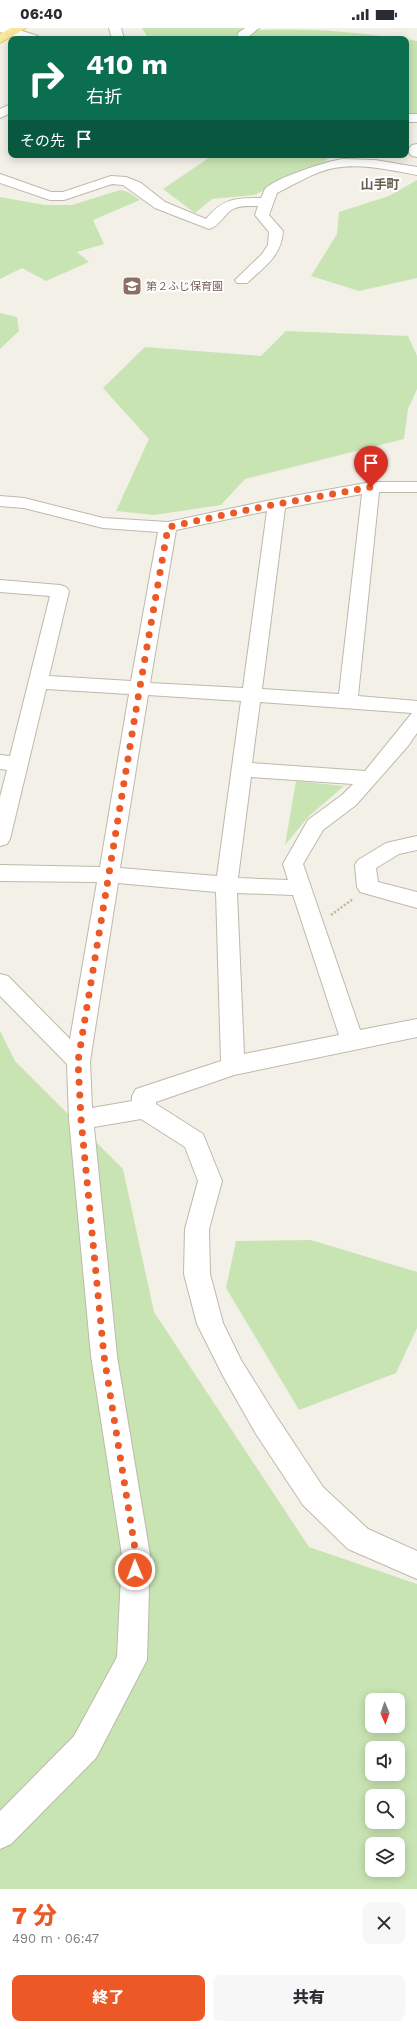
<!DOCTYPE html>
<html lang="ja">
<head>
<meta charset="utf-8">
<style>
  body { margin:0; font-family:"Work Sans","Noto Sans JP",sans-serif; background:#f7f7f7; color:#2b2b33; height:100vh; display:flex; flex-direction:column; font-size:15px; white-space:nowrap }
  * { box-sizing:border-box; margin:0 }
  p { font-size:13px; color:#7c7c81 }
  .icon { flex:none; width:22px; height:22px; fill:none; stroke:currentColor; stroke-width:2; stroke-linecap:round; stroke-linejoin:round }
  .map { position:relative; height:1861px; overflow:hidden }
  .details { display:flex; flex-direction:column; background:#fff; flex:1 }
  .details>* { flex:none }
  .top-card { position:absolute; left:8px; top:8px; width:401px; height:122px; border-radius:8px; box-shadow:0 2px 10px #0003; background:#0b6e4f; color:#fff; overflow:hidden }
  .needle { width:26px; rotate:178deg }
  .buttons { position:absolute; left:365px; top:1665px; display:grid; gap:8px }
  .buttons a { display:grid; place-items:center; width:40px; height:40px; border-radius:8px; background:#fff; box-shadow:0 2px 10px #0003; font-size:20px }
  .pin { position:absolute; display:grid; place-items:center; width:34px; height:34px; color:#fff; margin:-41px -17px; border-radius:50% 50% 50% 0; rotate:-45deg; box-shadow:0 0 4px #0007 }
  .pin .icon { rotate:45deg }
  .me { position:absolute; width:44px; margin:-22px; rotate:359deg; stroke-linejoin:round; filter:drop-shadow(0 0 3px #0008) }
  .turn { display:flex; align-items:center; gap:14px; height:84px; padding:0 12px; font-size:18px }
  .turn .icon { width:52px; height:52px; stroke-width:2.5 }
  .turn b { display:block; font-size:28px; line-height:34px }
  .then { display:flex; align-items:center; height:38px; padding:0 12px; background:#0003; gap:8px; font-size:15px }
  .round { display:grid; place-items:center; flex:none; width:42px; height:42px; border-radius:8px; background:#f7f7f7 }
  .headline { display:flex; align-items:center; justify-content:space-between; height:68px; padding:0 12px }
  h1 { font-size:24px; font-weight:800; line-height:30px; color:#ec5826 }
  .action { display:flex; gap:8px; margin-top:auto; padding:8px 12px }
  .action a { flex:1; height:46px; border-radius:8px; background:#ec5826; color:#fff; font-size:16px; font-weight:800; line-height:46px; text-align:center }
  .action a+a { background:#f7f7f7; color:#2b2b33 }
  .status { display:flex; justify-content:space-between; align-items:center; height:28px; padding:0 20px; background:#fff; direction:ltr }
  .status svg { height:11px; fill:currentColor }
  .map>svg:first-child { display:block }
  .green { fill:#c9e4b3; fill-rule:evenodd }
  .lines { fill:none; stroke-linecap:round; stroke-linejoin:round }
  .minor-casing { stroke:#bdb9ab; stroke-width:2 }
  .major-casing { stroke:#dcc66c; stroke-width:2 }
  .path { stroke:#beb69d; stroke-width:2.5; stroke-dasharray:2 2; stroke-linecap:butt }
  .minor { fill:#fff; fill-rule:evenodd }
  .major { fill:#f7e79c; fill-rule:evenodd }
  .route { stroke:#ec5826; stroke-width:7; stroke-dasharray:0 12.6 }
  .labels { text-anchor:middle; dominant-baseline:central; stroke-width:4; stroke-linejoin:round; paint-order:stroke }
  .far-education-label { font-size:11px; fill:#785e54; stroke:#fff; text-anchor:start }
  .far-quarter-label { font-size:13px; font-weight:bold; fill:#67604f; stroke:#fff }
</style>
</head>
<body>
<div class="status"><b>06:40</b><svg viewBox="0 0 49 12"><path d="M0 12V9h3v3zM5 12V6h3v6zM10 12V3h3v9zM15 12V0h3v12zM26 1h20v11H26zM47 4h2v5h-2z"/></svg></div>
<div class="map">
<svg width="417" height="1861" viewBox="0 0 417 1861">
  <rect width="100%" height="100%" fill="#f3f0e8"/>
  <path class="green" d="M142,0H250L253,2C303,0 354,3 403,11H147V8Z
    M406,11L417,13V88H406Z
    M213,127H328L327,132L254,167L212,171L195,185L163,161Z
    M417,152V250L359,263L311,248L337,206L339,184L389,168Z
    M120,162L128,164L140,172L93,192L104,216L77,224L89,234L46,253L22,240L0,251V169L45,177H72Z
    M0,285L17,289L19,303L0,321Z
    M286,303L408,308L417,328V361L408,381L404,411L245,451L221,477L154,487L116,483L149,411L103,360L145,319L261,328Z
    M296,753L344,758L309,788L285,817Z
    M0,1003L15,1033L123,1141L154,1284L309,1519L417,1556V1861H0ZM372,1672H398V1698H372ZM372,1720H398V1746H372ZM372,1768H398V1794H372ZM372,1816H398V1842H372Z
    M311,1212L417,1244V1300L396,1345L299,1382L226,1260L236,1213Z"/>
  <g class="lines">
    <g class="minor-casing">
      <path id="minor" d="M0,0H13L38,8L40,11H22L0,4Z
        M109,0H121L124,11H112Z
        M245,0H259L248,9L249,11H237L238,5Z
        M11,76V85L0,90V81Z
        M406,86H417V94H406Z
        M417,116V129L412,128L407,123L412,117Z
        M343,131L375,132L417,139V147C390,142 361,135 334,140C314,144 295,156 277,165L269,187L283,203C281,229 265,238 247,255H237L235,252L262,226L268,217L269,204L255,187L258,178C250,178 240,177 233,181C224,186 219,199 209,201L155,180L123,157L112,156L64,172H50L0,155V146L51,164H63L111,148L126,149L141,155L165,174L206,191C223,170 236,170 261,170C263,167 263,164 265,161C275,150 327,133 343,131Z
        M371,454H417V464H379L358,668L417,673V705L408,718L356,777L323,802L303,836L360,1002L417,991V1009L234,1047L156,1074V1076L203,1106L222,1153L209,1201L210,1246L223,1295L241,1332L276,1388L323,1459L368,1501L417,1523V1551L348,1521L303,1477L256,1406L223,1348L197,1296L184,1246L185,1201L198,1153L185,1119L141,1091L94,1099L117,1328L150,1527L147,1632L96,1730L11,1816L0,1821V1783L74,1708L117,1629L122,1527L91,1328L69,1091L67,1036L0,968V946L8,948L70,1011L97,854L0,853V837L100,839L129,666L46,661L10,811L7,816L0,818V769L7,742L0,741V727L10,728L50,568L0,564V552L60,557L66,559L69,563L49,648L131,653L158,504L103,500L24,480L0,478V468L24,470L103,490L168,494L266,473ZM362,466L339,666L262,661L285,480ZM267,483L243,660L150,655L176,502ZM148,667L241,673L217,848L120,840ZM260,674L412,685L365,743L252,735ZM251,749L353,756L342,767L308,792L283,836L288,852L238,850ZM118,855L216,864L221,1033L136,1061L132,1068V1073L92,1080L90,1033ZM237,865L293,867L339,1007L244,1026Z
        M417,808V822L399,826L376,840L378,854L417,864V880L360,864L357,859L355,837L358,832L386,815Z"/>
    </g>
    <g class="major-casing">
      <path id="major" d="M11,0H26L0,15V6Z"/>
    </g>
    <path class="path" d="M331,887L353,871"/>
    <use href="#minor" class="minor"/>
    <use href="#major" class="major"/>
  </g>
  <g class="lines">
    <path class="route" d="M135,1542L136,1527L104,1328L81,1091L78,1033L138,670L168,499L266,478L371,459"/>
  </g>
  <defs>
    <g id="school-square" transform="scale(1)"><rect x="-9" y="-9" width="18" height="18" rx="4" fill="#8d6e63" stroke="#fff"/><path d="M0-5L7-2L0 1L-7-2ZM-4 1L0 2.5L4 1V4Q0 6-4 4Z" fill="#fff"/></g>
  </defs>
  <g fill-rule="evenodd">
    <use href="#school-square" x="132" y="258"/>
  </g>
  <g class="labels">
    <g class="far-education-label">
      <text x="146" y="258">第２ふじ保育園</text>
    </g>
    <g class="far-quarter-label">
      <text x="380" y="156">山手町</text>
    </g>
  </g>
</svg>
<div class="buttons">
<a><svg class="needle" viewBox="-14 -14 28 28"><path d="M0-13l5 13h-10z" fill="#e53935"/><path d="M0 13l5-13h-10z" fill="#7c7c81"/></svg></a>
<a><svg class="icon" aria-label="sound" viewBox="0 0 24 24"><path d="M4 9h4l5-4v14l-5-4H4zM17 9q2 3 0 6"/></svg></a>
<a><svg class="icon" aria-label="search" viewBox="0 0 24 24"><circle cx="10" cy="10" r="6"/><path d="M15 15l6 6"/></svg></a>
<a><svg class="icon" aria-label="layers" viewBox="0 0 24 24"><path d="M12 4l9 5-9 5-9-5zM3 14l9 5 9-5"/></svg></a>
</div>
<div class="pin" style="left:371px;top:459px;background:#d93025"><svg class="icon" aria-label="arrive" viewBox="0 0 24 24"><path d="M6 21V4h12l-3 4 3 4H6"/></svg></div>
<svg class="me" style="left:135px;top:1542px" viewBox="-20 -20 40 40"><circle r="17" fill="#ec5826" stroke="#fff" stroke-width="3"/><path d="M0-11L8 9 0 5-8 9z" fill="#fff"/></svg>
<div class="top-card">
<div class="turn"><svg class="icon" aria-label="right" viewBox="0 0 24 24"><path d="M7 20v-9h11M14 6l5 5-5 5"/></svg><div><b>410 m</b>右折</div></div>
<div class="then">その先<svg class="icon" aria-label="arrive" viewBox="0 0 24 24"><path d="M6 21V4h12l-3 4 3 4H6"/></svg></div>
</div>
</div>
<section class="details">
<div class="headline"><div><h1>7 分</h1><p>490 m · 06:47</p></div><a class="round"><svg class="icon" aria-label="close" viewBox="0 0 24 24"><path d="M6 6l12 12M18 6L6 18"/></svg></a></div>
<div class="action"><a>終了</a><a>共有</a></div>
</section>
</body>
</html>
